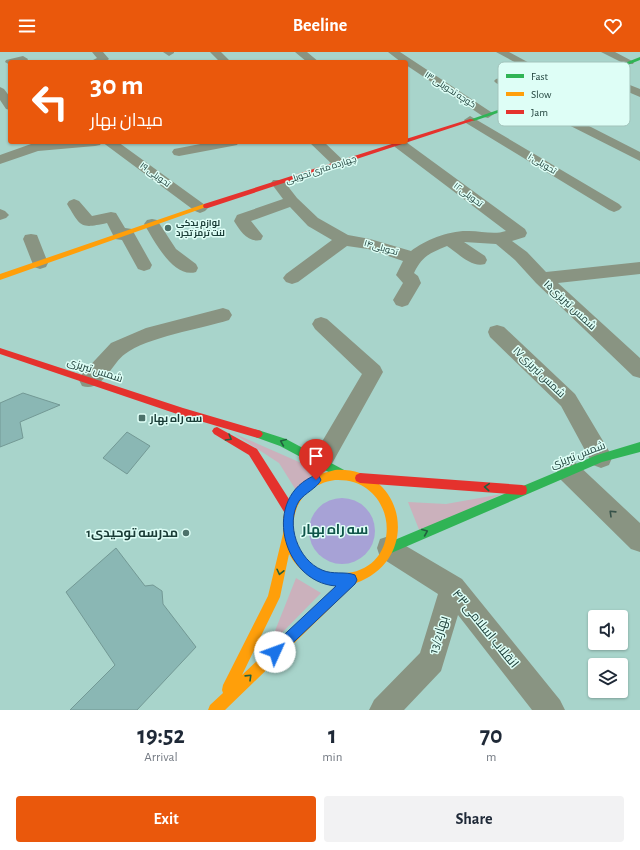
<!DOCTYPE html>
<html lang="en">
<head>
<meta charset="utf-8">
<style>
  body { margin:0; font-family:"Alegreya Sans",Cairo,sans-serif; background:#f2f2f3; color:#1f2937; height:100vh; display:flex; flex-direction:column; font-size:15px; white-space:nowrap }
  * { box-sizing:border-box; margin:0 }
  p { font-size:13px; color:#747a83 }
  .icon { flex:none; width:22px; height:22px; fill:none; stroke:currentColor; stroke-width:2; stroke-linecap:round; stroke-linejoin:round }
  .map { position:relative; height:658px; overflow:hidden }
  .side { display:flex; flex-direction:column; background:#fff; flex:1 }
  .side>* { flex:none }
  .banner { position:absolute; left:8px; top:8px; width:400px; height:84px; border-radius:4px; box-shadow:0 1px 3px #0004; background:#ea580c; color:#fff; overflow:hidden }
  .buttons { position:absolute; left:588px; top:558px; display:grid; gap:8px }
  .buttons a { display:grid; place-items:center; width:40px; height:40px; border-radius:4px; background:#fff; box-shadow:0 1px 3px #0004; font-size:20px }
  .pin { position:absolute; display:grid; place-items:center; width:34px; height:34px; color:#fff; margin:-41px -17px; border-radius:50% 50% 50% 0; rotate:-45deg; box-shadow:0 0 4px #0007 }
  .pin .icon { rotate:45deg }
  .me { position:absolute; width:44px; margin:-22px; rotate:47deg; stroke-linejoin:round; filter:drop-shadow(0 0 3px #0008) }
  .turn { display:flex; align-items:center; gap:14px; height:84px; padding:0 16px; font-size:18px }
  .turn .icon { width:52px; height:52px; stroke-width:2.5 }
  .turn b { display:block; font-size:28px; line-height:34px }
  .eta { display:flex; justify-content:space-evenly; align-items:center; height:68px; text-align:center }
  .eta b { font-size:24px; font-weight:700; line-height:28px }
  .cta { display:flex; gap:8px; margin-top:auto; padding:8px 16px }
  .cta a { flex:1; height:46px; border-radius:4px; background:#ea580c; color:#fff; font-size:16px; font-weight:700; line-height:46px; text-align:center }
  .cta a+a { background:#f2f2f3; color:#1f2937 }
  header { display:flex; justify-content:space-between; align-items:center; height:52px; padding:0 16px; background:#ea580c; color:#fff; font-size:18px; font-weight:700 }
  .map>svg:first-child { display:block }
  .green { fill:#cbb1bc }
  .water { fill:#a7a2d6 }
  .building { fill:#8ab7b4; stroke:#739995 }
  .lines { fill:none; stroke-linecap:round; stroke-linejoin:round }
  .street { fill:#899482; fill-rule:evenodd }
  .fast { fill:#30b455; fill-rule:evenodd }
  .slow { fill:#ff9f0a; fill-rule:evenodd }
  .jam { fill:#e5322d; fill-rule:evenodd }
  .oneway { stroke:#21603f }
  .oneway2 { stroke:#365249 }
  .route { fill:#1a73e8; stroke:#114b97 }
  .poi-dot { fill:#4c716a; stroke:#defef6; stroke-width:1.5 }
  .labels { text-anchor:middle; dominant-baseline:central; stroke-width:3; stroke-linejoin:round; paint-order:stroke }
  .far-street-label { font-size:9px; fill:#1a3c36; stroke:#defef6 }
  .far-poi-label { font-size:9px; font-weight:bold; fill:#1a3c36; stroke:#defef6; text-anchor:start }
  .street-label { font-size:11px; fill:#1a3c36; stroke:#defef6 }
  .poi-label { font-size:11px; font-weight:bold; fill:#1a3c36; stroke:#defef6; text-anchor:start }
  .near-poi-label { font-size:13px; font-weight:bold; fill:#1a3c36; stroke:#defef6; text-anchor:end }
  .near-street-label { font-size:13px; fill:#1a3c36; stroke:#defef6 }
  .near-neighbourhood-label { font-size:14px; font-weight:bold; fill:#0f5449; stroke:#defef6 }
  .key { fill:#defef6; stroke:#a3c4bc; stroke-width:1 }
  .key-label { font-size:11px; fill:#1a3c36 }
</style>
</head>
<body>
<header><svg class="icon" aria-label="menu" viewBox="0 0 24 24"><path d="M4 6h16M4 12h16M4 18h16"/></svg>Beeline<svg class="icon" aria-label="heart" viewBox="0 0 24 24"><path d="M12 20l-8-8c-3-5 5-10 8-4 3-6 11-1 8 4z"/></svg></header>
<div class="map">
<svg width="640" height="658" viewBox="0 0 640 658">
  <rect width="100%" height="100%" fill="#a8d4cb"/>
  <path class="green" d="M233,381L315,417L299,443L279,411Z
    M502,442L420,480L408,450L446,452Z
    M296,526L321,541L269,594Z"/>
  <path class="water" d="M309 479a33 33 0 1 1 66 0a33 33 0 1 1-66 0Z"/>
  <path class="building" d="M23,341L60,353L20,370L23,386L0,395V351Z
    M127,380L150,394L127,422L103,406Z
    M116,496L145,534L153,533L162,539L163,552L196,595L137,658H70L115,613L66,540Z"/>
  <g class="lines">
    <path class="street" d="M92,0H103L109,7L105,10H89L97,6Z
      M163,0H174V1L169,4Z
      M210,0H221L231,10H220Z
      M295,0H307L319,10H307Z
      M388,0H400L494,62L488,66L484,65L406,13V10H401Z
      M496,0H509L574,35L572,37H564Z
      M601,0H615L634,10L633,12H625Z
      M23,4L28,7L27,9L10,10V13L5,10L6,8Z
      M597,20L640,37V45L593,25L591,23Z
      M500,26L537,44L538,48L640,100V109L525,51L524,47L496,31L494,29L496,27Z
      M0,35L4,37L10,45V58L6,57L0,48Z
      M470,64L619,152L622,155L619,158L614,160L609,158L466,71L464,68Z
      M48,90H102L100,93L95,94L38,99L0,112V103L31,92Z
      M102,90H118L205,153L208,156L205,159L200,161L195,159Z
      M211,90H239L237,93L232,94L179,104L174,103L172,100L174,97Z
      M309,90H324L347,112L345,115H335Z
      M395,90H406L525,177L527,181L525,185L512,189L527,200L546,220L640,210V222L558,231L640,306V326L633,324L536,231L515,208L496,192L464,190L485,204L487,208L485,212C471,216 458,201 447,194C430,201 422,204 414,221L418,224L421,231L408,253L402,255L396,253L393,248L403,231L396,223L403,209L368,197L347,194L298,230L292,232L286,230L283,226L286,222L332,188L308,174L290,155L251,169L263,184L261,188C248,191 240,179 234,169L237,163L283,147L271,131L273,128H283L297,146L318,166L348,183L370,187L411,199C425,188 450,178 469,179C482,179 494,183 506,179L395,95L393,92Z
      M74,147L79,149L92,164L111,160L116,161L125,176L132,177L134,181L152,213L150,217L144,219L138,217L122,188L115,187L107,171C80,177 81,175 67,152L69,149Z
      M0,157L5,159L9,163L6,166L0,168Z
      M152,167L157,168L176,197L196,212L198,216L196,220C173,227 154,188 144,172L147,168Z
      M31,182L37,183L48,211L46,215L40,217L34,215L23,187L25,183Z
      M223,256L229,258L232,263L229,268C201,277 147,285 125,302C111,312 102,341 82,334L79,328L82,322L111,291L146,276Z
      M321,265L327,267L380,314L383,320L329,417L321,421L313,417L310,410L362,322L315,277L312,272L315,267Z
      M497,273L504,275L575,342L609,399L612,406L609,413L601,416L593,413L561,354L490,285L488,280L490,275Z
      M568,408L576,411L640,471V500L631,497L560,427L557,419L560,411Z
      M389,484L462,527L560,648L565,658H532L458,563L441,619L404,658H369L374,648L420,601L438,542L380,505L377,496L380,487Z"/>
    <path class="fast" d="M640,5V8L570,36L474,69L469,68L566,34Z
      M258,378L286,387L346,419L347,422L346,425L342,427L338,425L280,394L255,385L253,382L255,379Z
      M640,390V400L602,410L389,502L385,500L383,496L385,492L597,403Z"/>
    <path class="slow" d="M204,152H208L209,154L0,228V222Z
      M335,418C405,414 423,507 356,531L225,658H208L210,653L223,641L222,638L223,633L268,544L283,482V465L290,447L299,434L307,428L320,422ZM335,428C397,425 406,514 347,521C284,529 272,437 335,428ZM289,502C299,520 317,532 337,533L242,623L280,545Z"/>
    <path class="jam" d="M470,67L475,68L208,156H204L203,154L204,152L398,90H406V87Z
      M0,296L183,356L258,378L261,379L263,382L261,385L258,386L183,364L0,302Z
      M217,375L257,397L294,455L295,459L294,463L290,464L286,463L249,403L214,382L212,379L214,376Z
      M360,421L522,433L526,434L527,438L526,442L522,443L360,431L356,429L355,426L356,423Z"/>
  </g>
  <defs><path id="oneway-chevron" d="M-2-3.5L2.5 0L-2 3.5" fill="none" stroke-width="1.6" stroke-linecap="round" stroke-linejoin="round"/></defs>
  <g class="oneway">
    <use href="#oneway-chevron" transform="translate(229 386) rotate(30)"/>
    <use href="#oneway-chevron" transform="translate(283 390) rotate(-157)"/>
    <use href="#oneway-chevron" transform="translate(487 435) rotate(-176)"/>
    <use href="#oneway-chevron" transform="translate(425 480) rotate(-23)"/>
    <use href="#oneway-chevron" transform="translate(280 520) rotate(103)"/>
    <use href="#oneway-chevron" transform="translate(249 625) rotate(-44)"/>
  </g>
  <use class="oneway2" href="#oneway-chevron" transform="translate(612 461) rotate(-136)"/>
  <path class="route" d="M316,423L319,424L321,428C317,436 305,441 299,449C285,472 298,508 322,518C333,523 345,519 355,523L357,528L355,532L279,604L275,606L271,604L269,600L271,595L336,534C281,530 261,444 316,423Z"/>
  <g class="poi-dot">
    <circle cx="168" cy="176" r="4"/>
    <rect x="138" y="362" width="8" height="8" rx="2"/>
    <circle cx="186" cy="481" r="4"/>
  </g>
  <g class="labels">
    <g class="far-street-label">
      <text transform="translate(450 38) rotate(33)">کوچه تحویلی ۱۳</text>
      <text transform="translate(542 112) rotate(31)">تحویلی۱۰</text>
      <text transform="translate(321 118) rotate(-18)">چهارده متری تحویلی</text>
      <text transform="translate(155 123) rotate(36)">تحویلی ۱۹</text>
      <text transform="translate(468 143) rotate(37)">تحویلی۱۲</text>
      <text transform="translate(381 196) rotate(16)">تحویلی۱۴</text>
    </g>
    <g class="far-poi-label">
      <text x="176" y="171">لوازم یدکی<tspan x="176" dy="10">لنت ترمز تجرد</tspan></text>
    </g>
    <g class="street-label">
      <text transform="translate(570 253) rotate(43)">شمس تبریزی۱۵</text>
      <text transform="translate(95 318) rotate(18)">شمس تبریزی</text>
      <text transform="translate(539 320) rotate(44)">شمس تبریزی۱۷</text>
      <text transform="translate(578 403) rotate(-21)">شمس تبریزی</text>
    </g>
    <g class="poi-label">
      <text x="150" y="366">سه راه بهار</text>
    </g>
    <g class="near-poi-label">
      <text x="178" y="481">مدرسه توحیدی1</text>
    </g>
    <g class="near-street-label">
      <text transform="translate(485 577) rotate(51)">انقلاب اسلامی۴۳</text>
      <text transform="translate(439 583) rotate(-73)">13/2بهار</text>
    </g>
    <g class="near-neighbourhood-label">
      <text x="335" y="478">سه راه بهار</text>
    </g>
  </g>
  <rect x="498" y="10" width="132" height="64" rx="6" class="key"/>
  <rect x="506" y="22" width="18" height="4" fill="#30b455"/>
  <rect x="506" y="40" width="18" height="4" fill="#ff9f0a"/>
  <rect x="506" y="58" width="18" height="4" fill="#e5322d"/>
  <g class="key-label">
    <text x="531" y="28">Fast</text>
    <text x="531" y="46">Slow</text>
    <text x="531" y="64">Jam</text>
  </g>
</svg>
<div class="buttons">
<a><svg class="icon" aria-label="sound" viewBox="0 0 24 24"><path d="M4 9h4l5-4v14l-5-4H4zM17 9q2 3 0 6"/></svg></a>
<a><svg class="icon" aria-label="layers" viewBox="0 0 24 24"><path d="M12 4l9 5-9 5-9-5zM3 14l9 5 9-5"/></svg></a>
</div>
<div class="pin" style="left:316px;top:428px;background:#d93025"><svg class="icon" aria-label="arrive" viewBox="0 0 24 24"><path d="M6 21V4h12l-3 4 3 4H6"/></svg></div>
<svg class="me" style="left:275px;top:600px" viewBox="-20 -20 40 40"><circle r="19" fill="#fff"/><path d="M0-13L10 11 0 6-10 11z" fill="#1a73e8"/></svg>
<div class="banner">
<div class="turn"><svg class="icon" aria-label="left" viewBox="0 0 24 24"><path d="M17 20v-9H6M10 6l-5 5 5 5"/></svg><div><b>30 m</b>میدان بهار</div></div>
</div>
</div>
<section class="side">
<div class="eta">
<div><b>19:52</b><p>Arrival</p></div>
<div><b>1</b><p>min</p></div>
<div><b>70</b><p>m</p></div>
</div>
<div class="cta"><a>Exit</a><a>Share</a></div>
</section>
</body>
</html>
